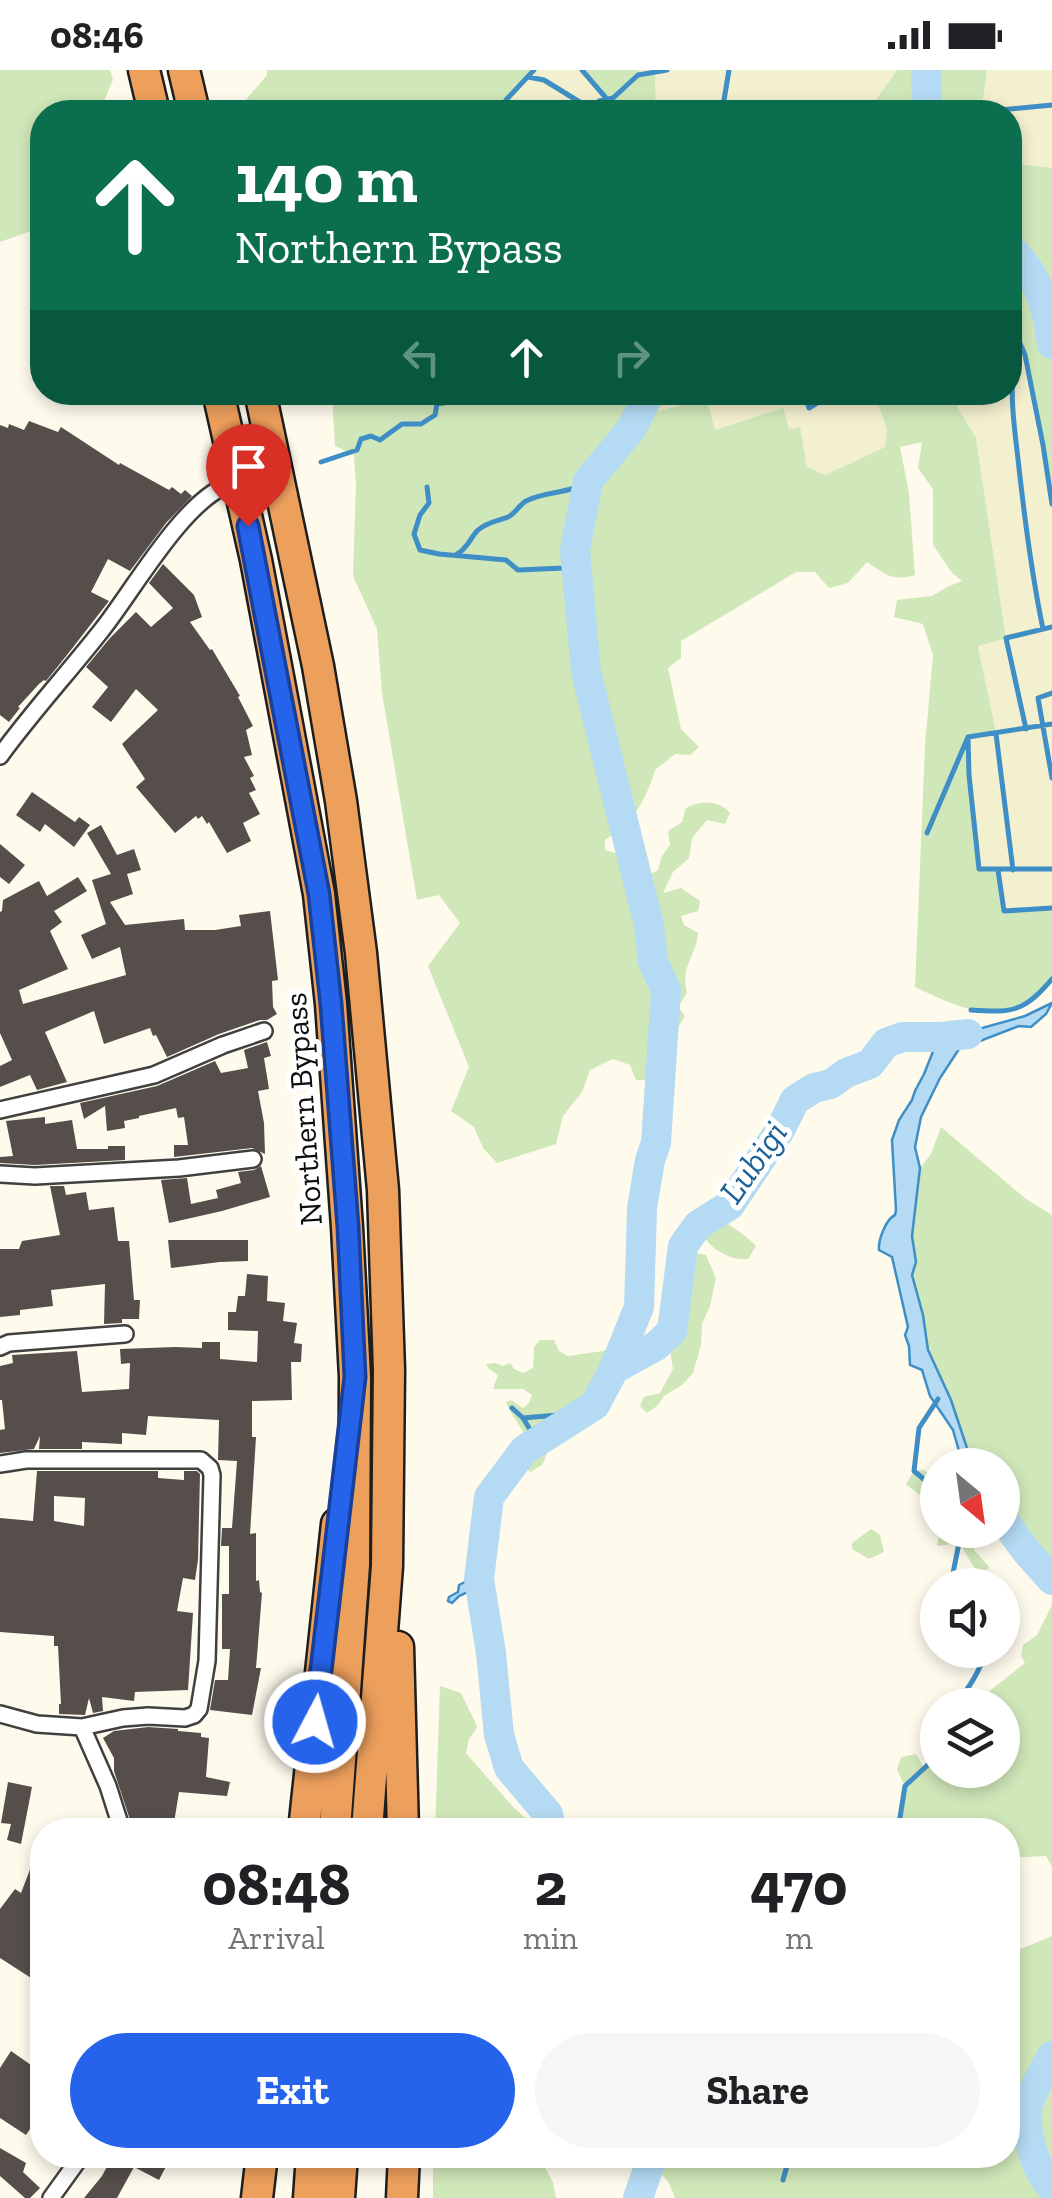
<!DOCTYPE html>
<html lang="en">
<head>
<meta charset="utf-8">
<style>
  body { margin:0; font-family:"Zilla Slab",serif; background:#f6f6f6; color:#202124; height:100vh; display:flex; flex-direction:column; font-size:38px; white-space:nowrap }
  * { box-sizing:border-box; margin:0 }
  p { font-size:32px; color:#757577 }
  .icon { flex:none; width:55px; height:55px; fill:none; stroke:currentColor; stroke-width:2; stroke-linecap:round; stroke-linejoin:round }
  .map { position:relative; flex:1; overflow:hidden }
  .drawer { position:absolute; left:30px; top:1748px; width:990px; height:350px; display:flex; flex-direction:column; background:#fff; border-radius:40px; box-shadow:0 5px 15px #0003 }
  .drawer>* { flex:none }
  .top-card { position:absolute; left:30px; top:30px; width:992px; height:305px; border-radius:40px; box-shadow:0 5px 15px #0003; background:#0b6e4f; color:#fff; overflow:hidden }
  .needle { width:65px; rotate:151deg }
  .controls { position:absolute; left:920px; top:1378px; display:grid; gap:20px }
  .controls a { display:grid; place-items:center; width:100px; height:100px; border-radius:50%; background:#fff; box-shadow:0 5px 15px #0003; font-size:50px }
  .pin { position:absolute; display:grid; place-items:center; width:85px; height:85px; color:#fff; margin:-102px -42px; border-radius:50% 50% 50% 0; rotate:-45deg; box-shadow:0 0 10px #0007 }
  .pin .icon { rotate:45deg }
  .me { position:absolute; width:110px; margin:-55px; rotate:6deg; stroke-linejoin:round; filter:drop-shadow(0 0 8px #0008) }
  .turn { display:flex; align-items:center; gap:35px; height:210px; padding:0 40px; font-size:45px }
  .turn .icon { width:130px; height:130px; stroke-width:2.5 }
  .turn b { display:block; font-size:70px; line-height:85px }
  .lanes { display:flex; align-items:center; height:95px; padding:0 40px; background:#0003; justify-content:center; gap:50px; direction:ltr }
  .lanes .off { opacity:.35 }
  .eta { display:flex; justify-content:space-evenly; align-items:center; height:170px; text-align:center }
  .eta b { font-size:60px; font-weight:700; line-height:70px }
  .primary-button { display:flex; gap:20px; margin-top:auto; padding:20px 40px }
  .primary-button a { flex:1; height:115px; border-radius:60px; background:#2563eb; color:#fff; font-size:40px; font-weight:700; line-height:115px; text-align:center }
  .primary-button a+a { background:#f6f6f6; color:#202124 }
  .status { display:flex; justify-content:space-between; align-items:center; height:70px; padding:0 50px; background:#fff; direction:ltr }
  .status svg { height:28px; fill:currentColor }
  .map>svg:first-child { display:block }
  .farmland { fill:#f3f0cf }
  .green { fill:#d0e7b9 }
  .water { fill:#b4dbf3; stroke:#3f8fc6; stroke-width:2.5 }
  .lines { fill:none; stroke-linecap:round; stroke-linejoin:round }
  .stream { stroke:#3f8fc6; stroke-width:5 }
  .river { stroke:#b4dbf3; stroke-width:30 }
  .building { fill:#554e4a; fill-rule:evenodd }
  .street-casing { stroke:#404040; stroke-width:20 }
  .highway-casing { stroke:#1e1e1e; stroke-width:35 }
  .street { stroke:#fff; stroke-width:15 }
  .highway { stroke:#ed9f5c; stroke-width:30 }
  .route-casing { stroke:#184099; stroke-width:25 }
  .route { stroke:#2563eb; stroke-width:18 }
  .labels { text-anchor:middle; dominant-baseline:central; stroke-width:10; stroke-linejoin:round; paint-order:stroke }
  .street-label { font-size:32px; fill:#0d0d0d; stroke:#fff }
  .water-label { font-size:35px; font-style:italic; fill:#1c6198; stroke:#fff }
</style>
</head>
<body>
<div class="status"><b>08:46</b><svg viewBox="0 0 49 12"><path d="M0 12V9h3v3zM5 12V6h3v6zM10 12V3h3v9zM15 12V0h3v12zM26 1h20v11H26zM47 4h2v5h-2z"/></svg></div>
<div class="map">
<svg width="1052" height="2128" viewBox="0 0 1052 2128">
  <rect width="100%" height="100%" fill="#fefbed"/>
  <path class="farmland" d="M534,0H582L608,29L599,31L587,42H494L507,32L506,30Z
    M639,0H897L867,42H656L655,3L638,5Z
    M987,0H1052V98L1019,94L1010,96V42H959L962,31L983,28Z
    M1010,253L1025,285L1043,375L1052,434V838L1004,841L979,799L969,705L968,667L995,662L978,575L1006,567L976,368L949,323H930L1010,322Z
    M650,323H874L887,359L885,377L825,405L807,397L799,357L789,360H714L639,345Z"/>
  <path class="green" d="M0,0H110L113,10L99,42H42V157L0,172Z
    M267,0H534L506,29L507,31L494,42H249L243,33L267,5Z
    M582,0H639V5L655,3L656,42H587L599,31L607,29Z
    M897,0H924L926,12L932,0H987L983,29L963,31L959,42H867Z
    M1019,94L1052,98V434L1043,375L1025,285L1010,253V96Z
    M930,322L949,323L976,368L1006,568L978,576L996,663L968,668L969,705L979,799L998,800L1004,841L1052,838V909C1044,919 1034,931 1023,937C990,954 945,931 915,917L925,675L933,585L923,554L894,547L897,530L932,526L947,517L962,511L952,503L933,475V419L918,398L922,372L900,377L909,423L915,505C891,512 886,504 867,492L848,513L829,518L815,502H796L681,571V588L668,598L681,659L699,677L690,685L675,684L655,700C652,712 641,738 632,747C625,756 614,763 605,770V780L619,784L638,764L642,767L645,779L627,788L628,798L646,807L658,800L662,786L670,775L668,761L682,752L686,738C700,730 720,730 730,743L725,754L707,750L692,768L689,788L673,802L663,823L681,818L700,831L698,841L681,846L684,855L698,863C696,887 680,896 687,923L678,937L685,946L679,956L652,963L649,1010H636L630,995L613,989L590,1000L582,1022L563,1046L556,1074L497,1093L483,1078L474,1057L451,1041L469,997L428,896L460,853L439,825L417,830L382,623L377,559L353,506L356,415L354,385L335,376L332,323H650L640,345L707,330L715,360L783,338L789,359L800,357L807,397L825,405L885,377L887,359L874,323Z
    M941,1057L1026,1129L1052,1145V1510L1003,1439L1002,1395H975L969,1384L951,1330L928,1280L923,1245L912,1205L916,1192L912,1166L916,1145V1117L920,1098L931,1084Z
    M707,1141L713,1142C727,1155 743,1162 756,1176L748,1189C732,1191 711,1180 703,1165C699,1160 699,1154 697,1148Z
    M691,1182L706,1185L716,1208L710,1236L702,1254L701,1275L693,1303L682,1315L664,1326L657,1336L647,1343L640,1336L644,1327L660,1323L673,1299L670,1281L658,1292L641,1299H624L588,1318L580,1332L586,1344C561,1360 552,1366 543,1394L531,1402L526,1399C527,1384 528,1368 519,1355C514,1347 509,1341 506,1332L511,1330L523,1338L529,1333L532,1325L523,1319H493L498,1305L489,1299L486,1294L495,1293L503,1296L510,1293L514,1299L523,1303L533,1298L534,1277L540,1270H554L559,1281L568,1286L603,1281L612,1277L635,1273L651,1274L669,1261V1220L675,1191Z
    M924,1400L937,1410V1448L932,1435L906,1414L914,1401Z
    M871,1459L880,1465L884,1482L869,1489L852,1479V1473Z
    M940,1460H965L975,1481L990,1498L980,1503C970,1495 967,1483 959,1473L937,1476Z
    M1052,1535V1797L1046,1786L1008,1788V1760H898L905,1716L897,1700L901,1687L916,1684L924,1698L931,1692L933,1657L937,1655L938,1700H1002V1635H972L1025,1593L1021,1586L1023,1575L1037,1565Z
    M440,1616L461,1623L476,1654L477,1658L469,1669L466,1683L514,1738L539,1760H435Z
    M1052,1866V2128H675L669,2113L652,2092L653,2085H1008V1884Z
    M433,2085H538L553,2112L556,2128H433Z"/>
  <path class="water" d="M1052,933L1046,944L1031,957L1019,956L959,979L940,1008L921,1047L915,1077L920,1098L912,1166L916,1192L912,1205L923,1245L928,1280L951,1330L969,1384L975,1395H963L953,1360L930,1326L922,1300L910,1295L909,1276L905,1265L908,1257L892,1187L879,1180C878,1170 886,1149 895,1145L896,1140L892,1070L899,1050L912,1030L915,1021L924,1004L936,974V962L950,954L975,960L1025,946Z
    M874,989L877,996L865,1004L855,1005L827,1025L807,1028L792,1036V1023L803,1016L834,1006L843,996Z
    M483,1476L491,1499L482,1524L472,1520L459,1526L452,1533L448,1531L449,1527L458,1522L459,1515L469,1510L475,1482Z
    M483,1531L488,1541V1562L502,1587V1601L495,1623L485,1607L488,1562L473,1552Z"/>
  <g class="lines">
    <path class="stream" d="M582,0L606,28
      M528,7L544,10L591,39
      M517,42L506,30L534,0
      M587,42L599,31L613,28L638,5L667,0
      M722,42L729,0
      M979,42L1052,35
      M1010,250L1025,285L1043,375L1052,434
      M1019,275C1006,313 1015,359 1019,398C1025,452 1032,506 1043,559
      M804,322L809,338L835,322
      M321,392L357,380L361,369L371,366L380,370L402,354H421L435,345L437,334L460,330L470,322
      M427,417L429,433L420,445L414,464L420,480L439,484L506,490L518,500L564,498L575,487
      M457,484C468,478 470,468 478,460C487,452 498,451 508,447C515,444 519,435 526,431C546,421 570,424 588,411
      M1052,623L1038,628L1052,708
      M1026,659L1006,568L1052,557
      M996,664L1013,800
      M968,667L969,705L979,799H1052
      M927,763L968,667L1052,654
      M998,800L1004,841L1052,838
      M971,940C1013,943 1024,942 1052,909
      M512,1338L523,1348L582,1343
      M523,1348L537,1371
      M938,1431L926,1411L914,1401L919,1358L938,1329
      M952,1460L959,1473L953,1503L962,1515
      M954,1635C969,1619 980,1601 986,1580
      M898,1760L905,1716L931,1692L933,1657L938,1652
      M783,2110L790,2085"/>
    <path class="river" d="M926,0L927,42
      M1010,178C1037,203 1048,238 1052,274
      M614,1299L656,1276L672,1261L683,1176L698,1155L730,1135L780,1060L795,1030L814,1018L831,1014L846,1003L870,994L886,973L903,967H942L968,964
      M1002,1448L1026,1481L1052,1510
      M551,1760L548,1744L509,1698L499,1665L491,1583L479,1509L489,1427L524,1380L595,1335L614,1299L639,1237L642,1138L650,1090L656,1073L666,920L653,892L649,855L586,602L575,480L588,411L632,358L650,322
      M1052,1986C1045,1997 1031,2023 1028,2036C1023,2059 1035,2101 1052,2117
      M638,2128L653,2085"/>
  </g>
  <path class="building" d="M29,351L58,362L61,357L119,395L120,393L169,420L172,417L181,424L185,420L192,426L166,453L130,501L108,489L91,522L109,531L67,585L46,611L44,610L39,614L18,637L20,638L9,652L0,645V355L8,358L9,354L24,360Z
    M163,494L194,525L202,547L190,552L210,580L212,579L240,626L238,627L253,656L246,660L252,685L244,687L254,706L250,708L256,720L249,723L260,744L243,753L251,771L227,783L209,752L207,754L202,746L198,749L196,746L175,763L136,717L145,709L122,674L158,640L136,619L111,652L92,637L108,617L86,597L110,568L136,542L151,557L173,538L149,513Z
    M32,722L75,752L79,747L90,755L74,777L45,754L40,762L16,745Z
    M101,755L117,785L134,779L141,800L127,804L133,824L110,832L125,855L184,849L185,860H215L241,856L239,845L270,841L278,910L272,911L273,937L277,944L267,950H260L219,964L167,987L156,965L153,966L150,958L104,974L94,941L45,962L67,1012L37,1020L30,1005L0,1017V996L12,990L0,963V842L2,841L3,830L39,811L47,826L78,807L87,821L54,841L62,852L50,861L68,899L19,920L23,934L126,905L120,877L92,889L81,865L106,854L92,810L111,804L87,763Z
    M0,774L25,795L9,814L0,807Z
    M267,972L271,986L264,988L269,1019L258,1021L264,1053L265,1084L252,1078L174,1087V1075H188L184,1047L178,1048L176,1038L139,1046V1048L124,1051L125,1058L107,1061L105,1036L84,1049L80,1033L157,1016L215,991L221,1003L248,998L244,980Z
    M45,1047V1054L72,1050L77,1079H108V1076H125V1090L35,1095L0,1093V1087L13,1086L6,1051Z
    M261,1096L270,1127L222,1141L169,1153L161,1110L187,1108L191,1134L218,1128L216,1120L241,1113L238,1102L254,1100Z
    M50,1116H64L66,1125L86,1122L89,1140L114,1137L118,1171H129L134,1230H140L139,1249H122V1253L104,1254L105,1214L51,1220L53,1236L20,1240V1245L0,1247V1179H19L22,1171L60,1165Z
    M168,1170H248V1191L220,1192L171,1198Z
    M247,1204L268,1206L267,1231L285,1233L283,1251L297,1253L294,1273L302,1274L301,1292H291L292,1330L252,1331V1367H256L250,1464L256,1463V1511L259,1510L260,1522L262,1523L256,1598H261L252,1645L210,1640L215,1610H228L230,1579H222V1524H229V1476H221L222,1458H232L237,1391L218,1390L219,1350L148,1346L146,1365L122,1363V1374L82,1372V1379H39L40,1366L34,1379L0,1383V1360L5,1359L2,1330H0V1296L13,1293L12,1285L77,1281L82,1322L129,1319L130,1293L121,1294L120,1279L175,1277L202,1278V1272H220V1289L257,1292L258,1261L228,1260V1242H236L238,1226H245Z
    M37,1401H158V1408L184,1410V1401H197L200,1404L198,1490L195,1510L183,1508L177,1541L193,1543L188,1620L135,1622L134,1631L102,1627L103,1641L93,1643L89,1628L85,1645L59,1644V1634H61L58,1576H54V1566L0,1562V1448L33,1451ZM54,1426L85,1428L84,1456L54,1451Z
    M148,1657L178,1659V1661L201,1663V1667L209,1668L206,1707L230,1712L227,1726L179,1722L173,1759L148,1755V1758L132,1756L114,1701V1688L103,1668L114,1661Z
    M8,1712L32,1717L21,1774L7,1770L11,1754L1,1753Z
    M41,1771L42,1772V1915L0,1888V1839L15,1819L21,1823Z
    M11,1981L41,2002L31,2014L42,2022V2041L26,2065L0,2048V1998Z
    M0,2078L26,2093L23,2102L40,2118L30,2128H25L0,2106Z
    M109,2085H172L159,2110L134,2097L117,2128H84L102,2106L112,2087Z"/>
  <g class="lines">
    <g class="street-casing">
      <path id="street" d="M0,686C32,642 68,603 101,561C133,521 180,436 225,416
        M0,1040L154,1005L223,975L264,961
        M0,1104L35,1106L179,1098L253,1089
        M0,1277L9,1273L125,1264
        M0,1394L26,1390H201L210,1398L212,1405L207,1591L199,1639L194,1645L185,1648L148,1646L123,1648L82,1657L37,1654L0,1644
        M82,1657L108,1716L122,1760
        M51,2128L82,2085"/>
    </g>
    <g class="highway-casing">
      <path id="highway" d="M144,0L154,42
        M184,0L194,42
        M218,322L256,490L319,824L331,934L347,1157L355,1307L354,1495L335,1760
        M260,322L318,596L341,731L361,883L383,1120L389,1300L387,1496L367,1760
        M398,1577L403,1760
        M304,1760L337,1454
        M257,2128L262,2085
        M309,2128L312,2085
        M339,2128L342,2085
        M402,2128L404,2085"/>
    </g>
    <use href="#street" class="street"/>
    <use href="#highway" class="highway"/>
  </g>
  <g class="lines">
    <g class="route-casing">
      <path id="route" d="M248,456L319,824L331,934L348,1157L355,1307L315,1652"/>
    </g>
    <use href="#route" class="route"/>
  </g>
  <g class="labels">
    <g class="street-label">
      <text transform="translate(303 1039) rotate(-94)">Northern Bypass</text>
    </g>
    <g class="water-label">
      <text transform="translate(753 1092) rotate(-55)">Lubigi</text>
    </g>
  </g>
</svg>
<div class="controls">
<a><svg class="needle" viewBox="-14 -14 28 28"><path d="M0-13l5 13h-10z" fill="#e53935"/><path d="M0 13l5-13h-10z" fill="#757577"/></svg></a>
<a><svg class="icon" aria-label="sound" viewBox="0 0 24 24"><path d="M4 9h4l5-4v14l-5-4H4zM17 9q2 3 0 6"/></svg></a>
<a><svg class="icon" aria-label="layers" viewBox="0 0 24 24"><path d="M12 4l9 5-9 5-9-5zM3 14l9 5 9-5"/></svg></a>
</div>
<div class="pin" style="left:248px;top:456px;background:#d93025"><svg class="icon" aria-label="arrive" viewBox="0 0 24 24"><path d="M6 21V4h12l-3 4 3 4H6"/></svg></div>
<svg class="me" style="left:315px;top:1652px" viewBox="-20 -20 40 40"><circle r="17" fill="#2563eb" stroke="#fff" stroke-width="3"/><path d="M0-11L8 9 0 5-8 9z" fill="#fff"/></svg>
<div class="top-card">
<div class="turn"><svg class="icon" aria-label="ahead" viewBox="0 0 24 24"><path d="M12 20V5M6 11l6-6 6 6"/></svg><div><b>140 m</b>Northern Bypass</div></div>
<div class="lanes"><svg class="icon off" aria-label="left" viewBox="0 0 24 24"><path d="M17 20v-9H6M10 6l-5 5 5 5"/></svg><svg class="icon" aria-label="ahead" viewBox="0 0 24 24"><path d="M12 20V5M6 11l6-6 6 6"/></svg><svg class="icon off" aria-label="right" viewBox="0 0 24 24"><path d="M7 20v-9h11M14 6l5 5-5 5"/></svg></div>
</div>
<section class="drawer">
<div class="eta">
<div><b>08:48</b><p>Arrival</p></div>
<div><b>2</b><p>min</p></div>
<div><b>470</b><p>m</p></div>
</div>
<div class="primary-button"><a>Exit</a><a>Share</a></div>
</section>
</div>
</body>
</html>
